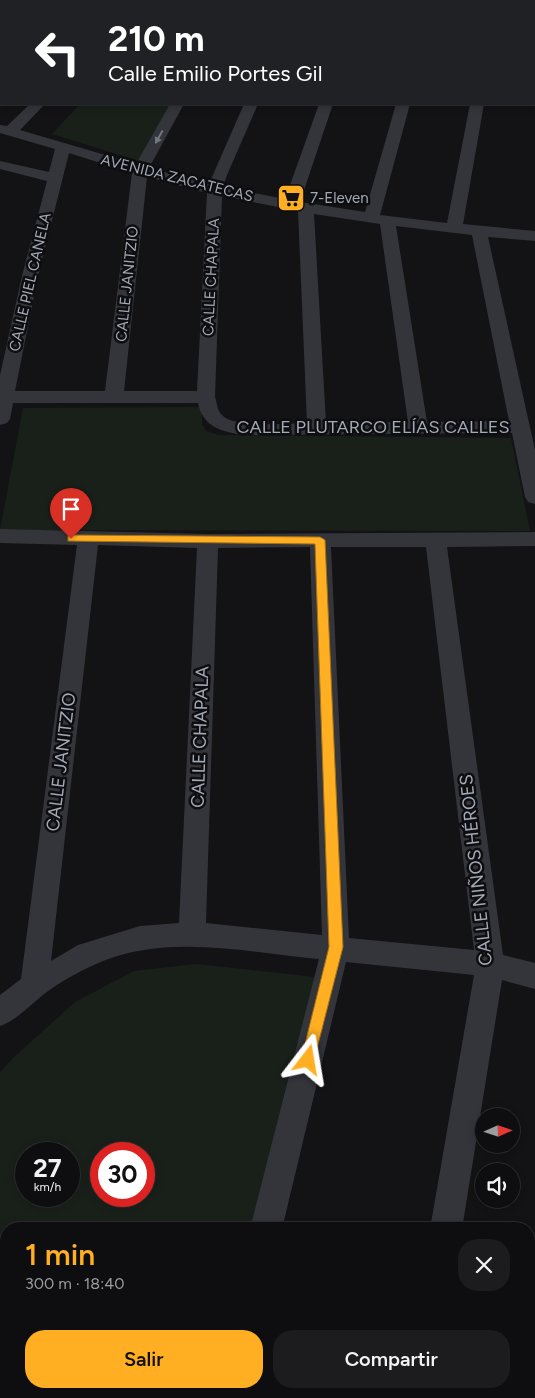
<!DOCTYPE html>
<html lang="es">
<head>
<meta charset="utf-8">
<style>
  body { margin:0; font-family:Figtree,sans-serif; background:#1c1c1e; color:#f1f3f6; height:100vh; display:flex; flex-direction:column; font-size:19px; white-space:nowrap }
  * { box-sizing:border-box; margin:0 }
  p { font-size:16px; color:#9b9c9f }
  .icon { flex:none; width:28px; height:28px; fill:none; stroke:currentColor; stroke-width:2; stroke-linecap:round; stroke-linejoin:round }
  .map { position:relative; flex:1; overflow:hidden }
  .details { position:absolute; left:0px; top:1222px; width:535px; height:176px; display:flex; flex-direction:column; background:#0e0e10; border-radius:20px 20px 0 0; box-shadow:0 2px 8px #0003,0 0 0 1px #2e2e30 }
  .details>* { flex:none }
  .banner { position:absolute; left:0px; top:0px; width:535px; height:105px; box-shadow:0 2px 8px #0003,0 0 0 1px #2e2e30; background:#202124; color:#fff; overflow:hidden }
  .needle { width:32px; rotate:87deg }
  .buttons { position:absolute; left:475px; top:1108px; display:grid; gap:10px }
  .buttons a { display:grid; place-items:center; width:45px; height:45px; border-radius:50%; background:#0e0e10; box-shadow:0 2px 8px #0003,0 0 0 1px #2e2e30; font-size:25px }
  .speed { position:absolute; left:15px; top:1142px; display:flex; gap:10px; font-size:25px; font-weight:700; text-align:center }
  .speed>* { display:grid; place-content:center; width:65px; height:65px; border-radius:50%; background:#0e0e10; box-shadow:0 2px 8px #0003,0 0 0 1px #2e2e30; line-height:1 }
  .speed small { font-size:12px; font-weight:400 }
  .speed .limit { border:8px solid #d22; background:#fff; color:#111 }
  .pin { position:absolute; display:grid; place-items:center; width:42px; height:42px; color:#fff; margin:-51px -21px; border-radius:50% 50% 50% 0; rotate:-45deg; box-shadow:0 0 5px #0007 }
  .pin .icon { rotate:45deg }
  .me { position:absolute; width:55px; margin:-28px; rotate:14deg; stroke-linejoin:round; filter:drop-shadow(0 0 4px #0008) }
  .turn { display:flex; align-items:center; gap:18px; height:105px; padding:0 25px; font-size:22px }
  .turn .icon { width:65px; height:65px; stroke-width:2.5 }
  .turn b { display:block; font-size:35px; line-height:42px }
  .round { display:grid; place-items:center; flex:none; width:52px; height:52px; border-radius:20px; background:#1c1c1e }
  .head { display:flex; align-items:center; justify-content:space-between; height:85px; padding:0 25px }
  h1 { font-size:30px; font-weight:600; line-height:38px; color:#ffaf21 }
  .button { display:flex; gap:10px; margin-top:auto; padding:10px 25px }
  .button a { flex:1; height:58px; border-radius:20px; background:#ffaf21; color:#111; font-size:20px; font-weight:600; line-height:58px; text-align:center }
  .button a+a { background:#1c1c1e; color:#f1f3f6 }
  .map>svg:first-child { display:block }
  .green { fill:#19201a; fill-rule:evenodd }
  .building { fill:#3b3c41; stroke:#4c4e54 }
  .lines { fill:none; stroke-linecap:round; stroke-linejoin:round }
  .minor { fill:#34353b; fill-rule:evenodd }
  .oneway { fill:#71757f }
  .route { fill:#ffaf21; stroke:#a67215 }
  .labels { text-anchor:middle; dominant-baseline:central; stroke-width:5; stroke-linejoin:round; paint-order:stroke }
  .far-street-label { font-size:15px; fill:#a3aab7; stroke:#0e0e10 }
  .far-poi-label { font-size:15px; fill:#a3aab7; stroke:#0e0e10; text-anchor:start }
  .street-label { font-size:18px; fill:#a3aab7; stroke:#0e0e10 }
</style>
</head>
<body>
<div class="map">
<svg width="535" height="1398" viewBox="0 0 535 1398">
  <rect width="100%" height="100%" fill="#131315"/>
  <path class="green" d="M80,104H171L139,161L52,134Z
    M202,407V424L206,431L218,435L511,438L530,531L0,530L23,408Z
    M196,964L315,977L251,1229H6V1320L0,1317V1072L13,1058L75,1002L134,971ZM26,1154H69V1196H26ZM101,1154H144V1196H101Z
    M148,1393H209L208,1398H159Z"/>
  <path class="building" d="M0,1372L6,1375V1392H39L49,1398H0Z"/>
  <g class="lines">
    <path class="minor" d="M69,0H87L88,1H70Z
      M229,0H241V1H229Z
      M425,0H437V1H425Z
      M491,0H503V1H491Z
      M0,11H1V19H0Z
      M0,45H1V53H0Z
      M534,71H535V79H534Z
      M0,82H1V91H0Z
      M30,104H45L20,130L136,164L170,104H184L149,168L209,184L244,104H258L227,175L223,187L285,199L319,104H333L300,202L365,212L396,104H410L380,215L447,223L470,104H484L463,224L535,231V241L488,237L535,450V504L528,502L525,497L512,433L244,435C222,432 203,427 198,403H13L10,419L7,423L0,425V375L22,276L47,181L0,169V161L49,172L55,149L0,133V125L7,126ZM69,153L132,173L105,391H15L38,276ZM147,177L207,193L197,391H124ZM222,196L298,211L307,423C288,423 235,429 222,415C217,411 217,403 215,397ZM314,214L380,224L408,422L326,423ZM396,226L472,235L509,421L427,422Z
      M0,529L208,534L535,532V546L447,547L503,955L535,963V989L502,980L462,1229H430L474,975L346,962L282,1229H250L319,959C246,952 165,933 96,964C78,972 58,983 43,995C29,1006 17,1020 0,1026V995L21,979L77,545L0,543ZM98,545L197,548L179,923L140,926L78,945L51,961ZM310,547L322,935L206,923L218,548ZM331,547H426L474,950L349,938Z
      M0,1339L6,1341V1376L0,1374Z
      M50,1392H92L95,1398H52Z
      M207,1392H243L242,1398H206Z
      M401,1392H437L436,1398H400Z"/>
  </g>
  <defs><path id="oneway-solid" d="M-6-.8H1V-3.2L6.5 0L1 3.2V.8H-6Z" transform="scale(1.25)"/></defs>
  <use class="oneway" href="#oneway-solid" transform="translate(159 137) rotate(119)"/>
  <path class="route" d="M71,535L320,537L325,540L343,947L313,1064L308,1066L303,1064L301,1060L329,947L315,544L68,541V536Z"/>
  <defs>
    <g id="supermarket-square" transform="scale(1.4375)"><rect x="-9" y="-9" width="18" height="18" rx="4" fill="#ffaf21" stroke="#0e0e10"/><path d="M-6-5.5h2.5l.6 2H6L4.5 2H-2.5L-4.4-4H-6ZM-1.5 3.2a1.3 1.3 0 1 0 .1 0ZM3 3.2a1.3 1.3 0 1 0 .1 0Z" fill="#111"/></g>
  </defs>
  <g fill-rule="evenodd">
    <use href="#supermarket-square" x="291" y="198"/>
  </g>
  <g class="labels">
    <g class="far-street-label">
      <text transform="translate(177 178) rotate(14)">AVENIDA ZACATECAS</text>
      <text transform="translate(211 277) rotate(-87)">CALLE CHAPALA</text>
      <text transform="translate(30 282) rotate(-77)">CALLE PIEL CANELA</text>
      <text transform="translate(127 284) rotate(-84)">CALLE JANITZIO</text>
    </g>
    <g class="far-poi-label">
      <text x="310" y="198">7-Eleven</text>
    </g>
    <g class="street-label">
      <text x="373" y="427">CALLE PLUTARCO ELÍAS CALLES</text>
      <text transform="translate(200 737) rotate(-88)">CALLE CHAPALA</text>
      <text transform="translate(61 762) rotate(-83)">CALLE JANITZIO</text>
      <text transform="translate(476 870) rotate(-96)">CALLE NIÑOS HÉROES</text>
    </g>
  </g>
</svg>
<div class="buttons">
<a><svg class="needle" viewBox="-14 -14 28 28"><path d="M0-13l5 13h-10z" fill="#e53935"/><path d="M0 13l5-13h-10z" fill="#9b9c9f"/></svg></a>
<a><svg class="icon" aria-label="sound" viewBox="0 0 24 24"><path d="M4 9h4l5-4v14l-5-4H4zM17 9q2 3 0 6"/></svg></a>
</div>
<div class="speed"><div>27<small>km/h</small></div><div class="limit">30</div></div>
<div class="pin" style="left:71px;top:539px;background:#d93025"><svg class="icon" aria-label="arrive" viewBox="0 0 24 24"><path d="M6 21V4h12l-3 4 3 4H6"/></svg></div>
<svg class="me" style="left:308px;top:1060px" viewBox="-20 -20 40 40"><path d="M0-17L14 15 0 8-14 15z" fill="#ffaf21" stroke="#fff" stroke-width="4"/></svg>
<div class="banner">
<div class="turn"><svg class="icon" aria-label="left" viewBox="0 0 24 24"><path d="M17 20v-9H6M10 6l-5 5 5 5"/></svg><div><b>210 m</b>Calle Emilio Portes Gil</div></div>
</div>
<section class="details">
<div class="head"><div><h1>1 min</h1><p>300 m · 18:40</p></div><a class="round"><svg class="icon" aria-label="close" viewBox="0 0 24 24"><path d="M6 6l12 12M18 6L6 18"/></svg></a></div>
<div class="button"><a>Salir</a><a>Compartir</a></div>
</section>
</div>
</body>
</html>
